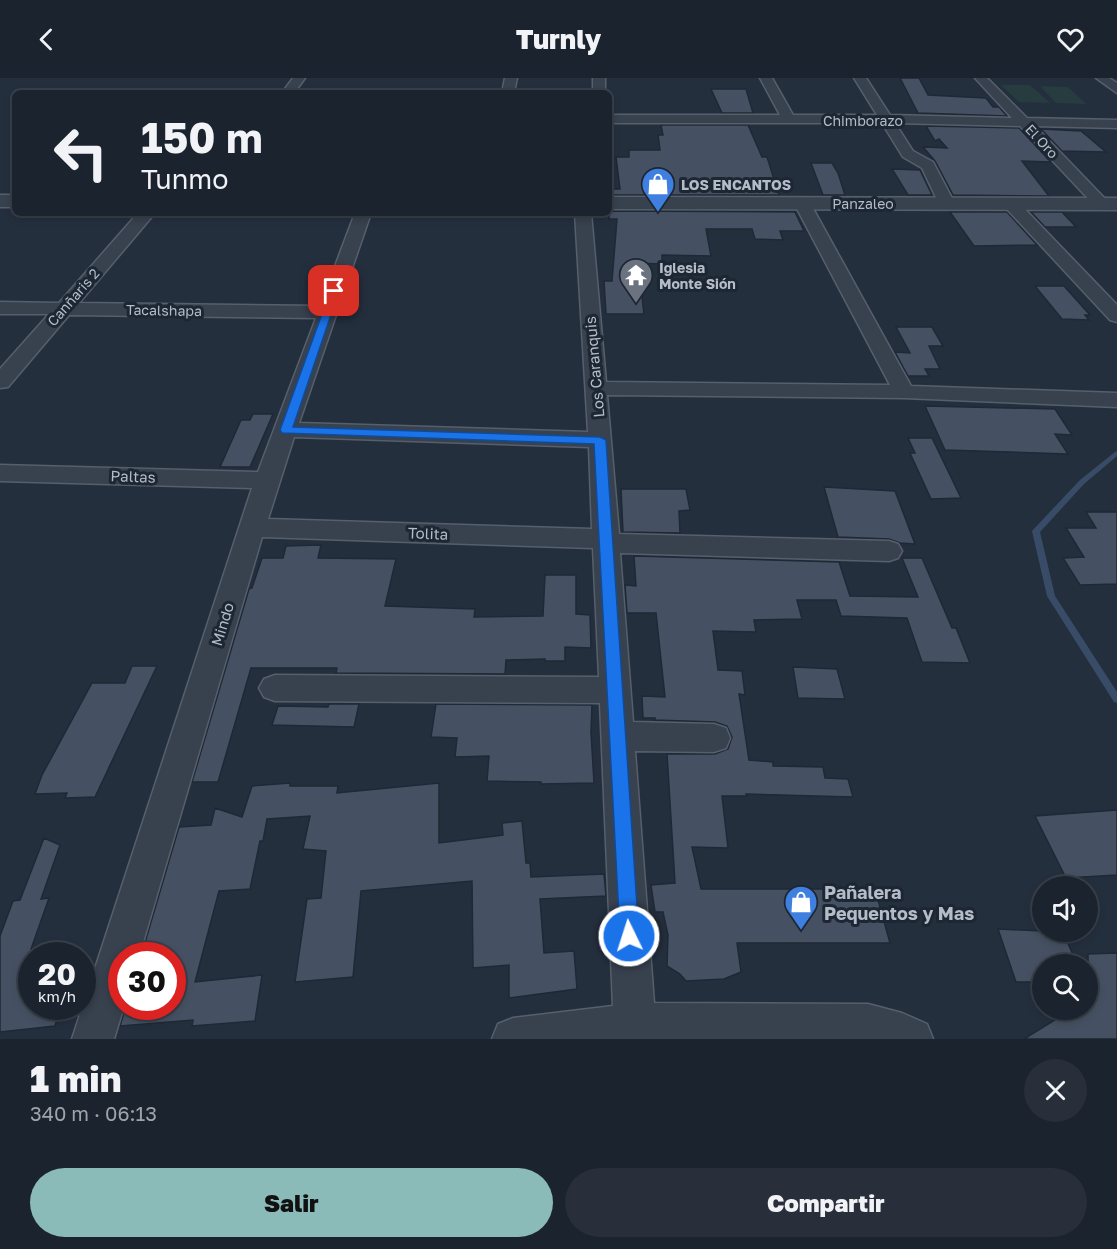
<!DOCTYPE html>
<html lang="es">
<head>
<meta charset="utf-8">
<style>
  body { margin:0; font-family:"Golos Text",sans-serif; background:#282f3a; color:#f1f3f6; height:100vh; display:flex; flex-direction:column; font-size:22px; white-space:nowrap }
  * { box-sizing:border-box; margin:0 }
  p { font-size:20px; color:#a0a4aa }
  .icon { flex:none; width:33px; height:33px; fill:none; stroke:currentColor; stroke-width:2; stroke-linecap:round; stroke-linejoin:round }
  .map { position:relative; height:961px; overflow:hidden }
  .sheet { display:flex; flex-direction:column; background:#1b232e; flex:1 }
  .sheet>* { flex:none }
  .guide { position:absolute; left:12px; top:12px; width:600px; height:126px; border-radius:9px; box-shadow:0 3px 9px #0003,0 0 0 2px #39404a; background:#1b232e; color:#f1f3f6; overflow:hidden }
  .buttons { position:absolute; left:1032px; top:798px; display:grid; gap:12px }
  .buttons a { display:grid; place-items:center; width:66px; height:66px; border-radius:50%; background:#1b232e; box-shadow:0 3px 9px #0003,0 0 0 2px #39404a; font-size:30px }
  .speed { position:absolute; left:18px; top:864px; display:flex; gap:12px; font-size:30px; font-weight:700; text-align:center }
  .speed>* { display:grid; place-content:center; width:78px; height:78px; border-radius:50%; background:#1b232e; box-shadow:0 3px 9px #0003,0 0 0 2px #39404a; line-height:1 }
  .speed small { font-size:15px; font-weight:400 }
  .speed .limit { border:9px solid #d22; background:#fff; color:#111 }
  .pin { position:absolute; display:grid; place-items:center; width:51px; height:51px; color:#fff; margin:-26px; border-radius:12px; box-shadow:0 3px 9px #0006 }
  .me { position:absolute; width:66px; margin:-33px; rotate:356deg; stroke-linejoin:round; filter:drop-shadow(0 0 4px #0008) }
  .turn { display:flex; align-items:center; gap:21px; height:126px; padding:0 30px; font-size:27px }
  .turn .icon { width:78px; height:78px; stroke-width:2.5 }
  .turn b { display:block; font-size:42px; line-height:51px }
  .round { display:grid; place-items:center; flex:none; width:63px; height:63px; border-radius:32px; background:#282f3a }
  .overview { display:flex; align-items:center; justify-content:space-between; height:102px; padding:0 30px }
  h1 { font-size:36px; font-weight:800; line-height:45px }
  .action { display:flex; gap:12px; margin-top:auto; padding:12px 30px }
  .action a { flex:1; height:69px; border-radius:36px; background:#8bbbb9; color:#111; font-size:24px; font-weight:800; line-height:69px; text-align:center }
  .action a+a { background:#282f3a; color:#f1f3f6 }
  header { display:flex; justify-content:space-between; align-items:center; height:78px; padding:0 30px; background:#1b232e; font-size:27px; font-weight:800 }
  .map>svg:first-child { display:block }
  .green { fill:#263c3f }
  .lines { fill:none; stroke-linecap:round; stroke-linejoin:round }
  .stream { fill:#394c67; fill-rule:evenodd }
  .building { fill:#455162; stroke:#1f2835; stroke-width:1.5 }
  .minor-casing { stroke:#565f6c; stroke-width:3 }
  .tertiary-casing { stroke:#565f6c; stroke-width:3 }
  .minor { fill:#38414e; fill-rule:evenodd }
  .tertiary { fill:#38414e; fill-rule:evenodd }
  .route { fill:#1a73e8; stroke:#114b97; stroke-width:1.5 }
  .labels { text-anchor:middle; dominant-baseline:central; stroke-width:6; stroke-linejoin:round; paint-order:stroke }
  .far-street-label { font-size:14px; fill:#b4bcc9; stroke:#1d2633 }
  .far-poi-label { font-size:14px; font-weight:bold; fill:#b4bcc9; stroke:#1d2633; text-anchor:start }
  .street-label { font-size:15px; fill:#b4bcc9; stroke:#1d2633 }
  .near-poi-label { font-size:18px; font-weight:bold; fill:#b4bcc9; stroke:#1d2633; text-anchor:start }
</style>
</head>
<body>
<header><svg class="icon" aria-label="back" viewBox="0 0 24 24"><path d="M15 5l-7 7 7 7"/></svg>Turnly<svg class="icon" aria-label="heart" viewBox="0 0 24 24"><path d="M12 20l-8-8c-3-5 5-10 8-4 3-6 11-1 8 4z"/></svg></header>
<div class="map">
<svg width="1117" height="961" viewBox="0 0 1117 961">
  <rect width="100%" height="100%" fill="#242f3e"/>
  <path class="green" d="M1001,7H1030L1050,25L1019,24Z
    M1040,8L1068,9L1086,26L1056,25Z"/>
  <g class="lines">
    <path class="stream" d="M1117,373V378L1084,406L1040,454L1055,518L1117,614V625L1114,624L1047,518L1032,453L1080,402L1115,374Z"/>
  </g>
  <path class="building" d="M900,0H919L928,17L986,20L993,29H999L1007,38L918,35Z
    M711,11H746L753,35H722Z
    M661,47H748L762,79H767L779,117H609V111H620L616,79H629V72H660L658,57H663Z
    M926,48L1019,50L1051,84L1022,83L1049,118L953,117L935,83L923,69L947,70L939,61L935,63Z
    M1041,51L1081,53L1106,74L1062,73Z
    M811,85H832L838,95L845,117H823Z
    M892,91L920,92L932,117H908Z
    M609,133L795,134L804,153H780L783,162L755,161L752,151H706L711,178L662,177V186L638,185L644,236H606L604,203H612L617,141H609Z
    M950,134H1007L1037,167L974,168Z
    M1031,134H1062L1076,149H1045Z
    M1035,208H1064L1090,237H1085L1089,242L1062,241Z
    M896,249H932L943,268H929L940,291H925L929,298H908L895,274L910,275Z
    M925,328L1055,331L1072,357L1055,356L1068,376L945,372Z
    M253,336H273L250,389H220L241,342H250Z
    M908,360H932L961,420L931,421L910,375H915Z
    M824,409L895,413L915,466L900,465L889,461L838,459Z
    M621,411H686L690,432L679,433L680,455L623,454Z
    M1086,434H1117V506L1080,507L1063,480L1084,479L1066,450H1096Z
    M321,467L318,480L396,481L385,528L475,531L474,539L543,538L545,497H576V536L590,537L591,570L565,569V583H545V581L506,582L505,596L336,595L337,590H251L218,704H192L249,511L252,510L262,480H283L286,468Z
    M634,478L839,484L850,518L918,519L902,480H922L952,550H956L970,585L922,584L907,540L841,538L836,522H797L802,541L754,542L756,554L713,553L718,592L742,593L745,617L739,616L749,682L773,684V688L823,689L825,700L848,701L853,719L746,716L747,718H722L728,770L692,769L701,811H875L890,865H737L741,894L724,901L686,903L680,896L667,888L668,857L663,834H655L651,807L675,805L667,676H715L728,671L732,659L727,648L715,644L655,642V640H643L642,618L665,619L656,535H627L625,507L636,508Z
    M132,588H157L95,719L65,720L67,715L35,716L42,697L92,605H125Z
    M793,589L837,591L845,621L798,620Z
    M329,626H359L354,649L272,647L278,628L328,629Z
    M436,626L592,627L591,654L594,705L541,706V704L487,703L489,678L455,679L457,660L431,659Z
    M290,705V708H338L337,715L439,705V765L503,757L502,745L522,743L526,785H530L531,799L604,796L606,818L540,821L544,875L574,873L577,911L509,920V887L473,890L472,803L361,813L353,899L295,904L307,821L321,820L326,773L303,771L310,738L267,741L263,763H260L250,811L219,813L195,904L262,897L255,943L192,948L193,942L120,948L126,928H172V878H141L179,749L211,747L215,730L242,739L252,708Z
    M1117,732V797L1066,800L1035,738Z
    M44,760L60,767L41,821L49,820L31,871L32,928H61L55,948L0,954V858L13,823L20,822Z
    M998,851L1063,854L1077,886H1042V904H1016Z
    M1117,875V961H1024L1071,932H1088V876Z"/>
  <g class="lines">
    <g class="minor-casing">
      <path id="minor" d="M293,0H305L294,15H282Z
        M505,0H517L514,15H502Z
        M593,0H605V15H593Z
        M760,0H772L793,37H877L854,0H866L890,37L1012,40L975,0H987L1027,40L1117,42V50L1035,48L1110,126L1102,131L1096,129L1020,48L895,45L913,73L933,84L955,126L947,131L939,126L922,90L903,79L882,45H609V37H780Z
        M1096,0H1109L1117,5V15Z
        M802,120L810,125L911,308L1117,315V329L904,320L607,317L619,456L889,463L898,466L902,473L898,480L889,483L620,475L633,644L714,646L726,650L730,660L726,670L714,674L635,673L654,925L868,926L902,935L927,946L933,961H492L498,946L513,940L613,928L600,625L275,623L264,619L259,610L264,601L275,597L599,599L593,470L262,459L139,878H122V928H124L114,961H72L252,410L0,403V387L258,394L316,240L69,237L8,309L0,310V291L49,236H0V224L59,225L138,135H155L79,225L320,228L355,135H371L299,345L588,354L575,135H591L606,304L890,307L794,125ZM294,359L589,369L592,451L268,441Z
        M1011,121L1017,123L1117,227V244L1110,242L1005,129L1003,126L1005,123Z"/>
    </g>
    <g class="tertiary-casing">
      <path id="tertiary" d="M0,117H15V129H0Z
        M609,119L1117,120V132L609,131Z"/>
    </g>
    <use href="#minor" class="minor"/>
    <use href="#tertiary" class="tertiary"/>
  </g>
  <path class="route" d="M331,211L339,213L293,349L600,359L606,362L639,858L636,865L629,867L622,865L620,858L594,366L282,355L280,352Z"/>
  <defs>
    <g id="shop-pin" transform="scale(1.725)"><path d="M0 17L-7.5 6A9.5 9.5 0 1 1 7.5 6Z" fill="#3f7fe0" stroke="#1d2633"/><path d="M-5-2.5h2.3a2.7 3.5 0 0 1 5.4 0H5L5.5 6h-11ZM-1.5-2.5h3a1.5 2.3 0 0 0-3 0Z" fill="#fff"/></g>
    <g id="temple-pin" transform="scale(1.725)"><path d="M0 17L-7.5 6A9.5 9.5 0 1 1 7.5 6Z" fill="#6b7280" stroke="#1d2633"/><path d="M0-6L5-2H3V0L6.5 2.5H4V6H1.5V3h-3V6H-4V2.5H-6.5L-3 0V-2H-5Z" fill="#fff"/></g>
  </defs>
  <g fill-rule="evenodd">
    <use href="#shop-pin" x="658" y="106"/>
    <use href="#temple-pin" x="636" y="197"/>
    <use href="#shop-pin" x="801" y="824"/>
  </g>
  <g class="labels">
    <g class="far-street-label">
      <text x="863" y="42">Chimborazo</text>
      <text transform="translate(1042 63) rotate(47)">El Oro</text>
      <text x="863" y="125">Panzaleo</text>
      <text transform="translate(73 219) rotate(-49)">Canñaris 2</text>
      <text transform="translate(164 232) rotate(1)">Tacalshapa</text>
    </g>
    <g class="far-poi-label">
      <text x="681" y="106">LOS ENCANTOS</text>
      <text x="659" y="189">Iglesia<tspan x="659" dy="16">Monte Sión</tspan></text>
    </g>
    <g class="street-label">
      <text transform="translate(594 289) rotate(-95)">Los Caranquis</text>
      <text transform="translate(133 398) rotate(2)">Paltas</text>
      <text transform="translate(428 455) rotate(2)">Tolita</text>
      <text transform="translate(222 546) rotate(-73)">Mindo</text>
    </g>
    <g class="near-poi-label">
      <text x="824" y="814">Pañalera<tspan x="824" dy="21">Pequentos y Mas</tspan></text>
    </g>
  </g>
</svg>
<div class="buttons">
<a><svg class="icon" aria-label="sound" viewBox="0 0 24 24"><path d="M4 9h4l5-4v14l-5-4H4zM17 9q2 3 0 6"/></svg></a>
<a><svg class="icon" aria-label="search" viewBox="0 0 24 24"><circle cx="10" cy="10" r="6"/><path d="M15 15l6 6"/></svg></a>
</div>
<div class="speed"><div>20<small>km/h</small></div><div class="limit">30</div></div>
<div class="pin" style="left:334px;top:213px;background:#d93025"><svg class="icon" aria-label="arrive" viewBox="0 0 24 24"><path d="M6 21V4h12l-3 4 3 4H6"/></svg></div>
<svg class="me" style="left:629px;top:858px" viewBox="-20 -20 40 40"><circle r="17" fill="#1a73e8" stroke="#fff" stroke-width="3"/><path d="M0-11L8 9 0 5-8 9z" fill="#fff"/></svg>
<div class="guide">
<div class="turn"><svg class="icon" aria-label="left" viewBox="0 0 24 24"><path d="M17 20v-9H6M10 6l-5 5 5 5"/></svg><div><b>150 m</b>Tunmo</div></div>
</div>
</div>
<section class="sheet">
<div class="overview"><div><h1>1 min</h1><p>340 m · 06:13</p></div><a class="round"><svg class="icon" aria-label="close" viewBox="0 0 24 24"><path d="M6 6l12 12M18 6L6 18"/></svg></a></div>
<div class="action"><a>Salir</a><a>Compartir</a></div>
</section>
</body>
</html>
